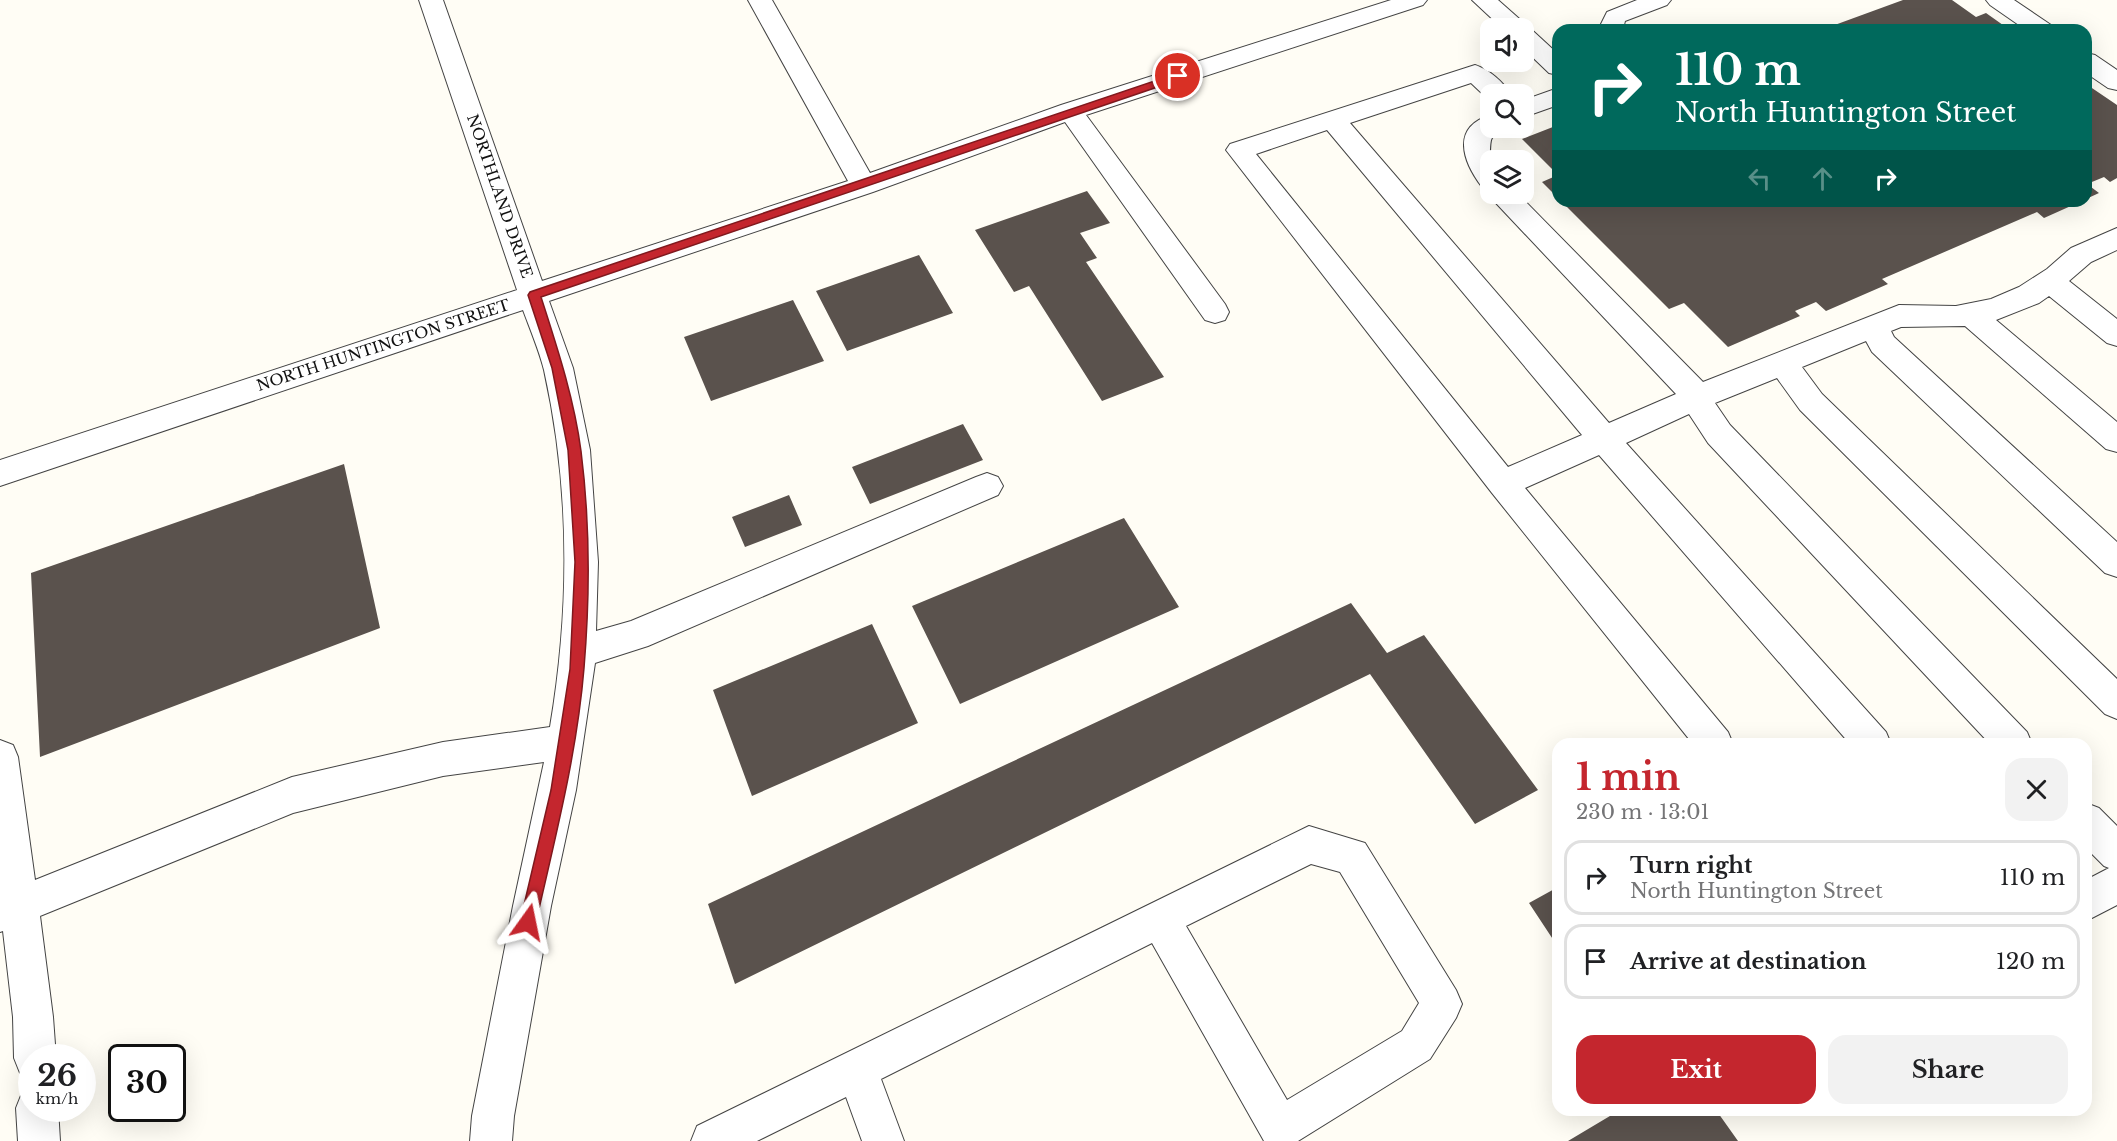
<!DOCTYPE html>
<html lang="en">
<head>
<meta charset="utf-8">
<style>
  body { margin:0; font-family:"Libre Baskerville",serif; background:#f2f2f2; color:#202124; height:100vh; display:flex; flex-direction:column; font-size:22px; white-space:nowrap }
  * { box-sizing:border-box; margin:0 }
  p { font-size:20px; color:#757577 }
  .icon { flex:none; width:33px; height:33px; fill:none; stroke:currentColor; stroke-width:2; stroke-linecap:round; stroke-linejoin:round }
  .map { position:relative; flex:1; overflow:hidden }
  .side { position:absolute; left:1552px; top:738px; width:540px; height:378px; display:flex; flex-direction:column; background:#fff; border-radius:18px; box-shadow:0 6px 24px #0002 }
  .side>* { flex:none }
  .guide { position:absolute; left:1552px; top:24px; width:540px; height:183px; border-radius:18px; box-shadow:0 6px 24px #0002; background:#00695c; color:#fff; overflow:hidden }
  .fabs { position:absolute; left:1480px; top:18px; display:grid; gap:12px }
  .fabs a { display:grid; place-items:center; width:54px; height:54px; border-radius:12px; background:#fff; box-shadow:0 6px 24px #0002; font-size:30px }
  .speed { position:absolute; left:18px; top:1044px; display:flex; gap:12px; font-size:30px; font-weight:700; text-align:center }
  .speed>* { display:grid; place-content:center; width:78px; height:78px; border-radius:50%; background:#fff; box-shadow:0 6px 24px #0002; line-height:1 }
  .speed small { font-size:15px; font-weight:400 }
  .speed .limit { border:3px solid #111; border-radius:9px; background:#fff; color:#111 }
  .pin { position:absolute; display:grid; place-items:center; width:51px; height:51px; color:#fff; margin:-26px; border:3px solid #fff; border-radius:50%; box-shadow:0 2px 6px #0007 }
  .me { position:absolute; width:66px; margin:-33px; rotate:12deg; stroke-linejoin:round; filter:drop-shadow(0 0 4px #0008) }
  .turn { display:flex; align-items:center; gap:21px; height:126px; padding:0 24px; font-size:27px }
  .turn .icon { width:78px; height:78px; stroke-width:2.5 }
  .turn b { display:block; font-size:42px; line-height:51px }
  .lanes { display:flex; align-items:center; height:57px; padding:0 24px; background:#0003; justify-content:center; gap:30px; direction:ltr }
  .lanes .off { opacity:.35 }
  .round { display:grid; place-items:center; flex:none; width:63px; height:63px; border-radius:18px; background:#f2f2f2 }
  .summary { display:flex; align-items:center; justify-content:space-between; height:102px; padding:0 24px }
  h1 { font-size:36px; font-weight:700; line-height:45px; color:#c4262e }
  .action { display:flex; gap:12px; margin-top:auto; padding:12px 24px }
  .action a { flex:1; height:69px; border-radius:18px; background:#c4262e; color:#fff; font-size:24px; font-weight:700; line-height:69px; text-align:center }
  .action a+a { background:#f2f2f2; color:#202124 }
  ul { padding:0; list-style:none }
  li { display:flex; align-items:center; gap:18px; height:75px; margin:0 12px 9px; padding:0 12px; border:3px solid #e0e0e0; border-radius:18px }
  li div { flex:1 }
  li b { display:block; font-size:22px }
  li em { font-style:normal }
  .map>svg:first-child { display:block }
  .building { fill:#5a524d }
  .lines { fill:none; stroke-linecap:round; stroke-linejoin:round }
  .minor-casing { stroke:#444; stroke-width:2 }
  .minor { fill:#fff; fill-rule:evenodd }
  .route { fill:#c4262e; stroke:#7f191e; stroke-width:1.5 }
  .labels { text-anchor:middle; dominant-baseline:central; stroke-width:6; stroke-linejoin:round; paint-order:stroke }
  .street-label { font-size:15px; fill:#111; stroke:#fff }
</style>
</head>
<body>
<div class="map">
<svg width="2117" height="1141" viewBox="0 0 2117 1141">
  <rect width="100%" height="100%" fill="#fffdf5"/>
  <path class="building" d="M1903,0H1952L1976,17L1986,13L2010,30H1821Z
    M2086,84L2117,105V178L2110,182L2104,177L2087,184L2099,193L2086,199Z
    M1558,125V175L1522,139Z
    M1558,175V198L1542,182Z
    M1087,191L1110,223L1080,233L1097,258L1086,262L1164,377L1102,401L1029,286L1014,292L975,230Z
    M1561,201H2082L2044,218L2037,212L1882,279L1888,284L1826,311L1816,302L1795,311L1800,316L1728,347L1684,303L1669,309Z
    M919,255L953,313L847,351L816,291Z
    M793,300L824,361L711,401L684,337Z
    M963,424L983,460L870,504L852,467Z
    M344,464L380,628L40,757L31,573Z
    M789,495L802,525L745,547L732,517Z
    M1124,518L1179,607L960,704L912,606Z
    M1351,603L1387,653L1424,635L1538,790L1475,824L1370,674L735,984L708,904Z
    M872,624L918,723L752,796L713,690Z
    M1558,887V947L1529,903Z
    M1620,1110H1716L1738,1141H1568Z"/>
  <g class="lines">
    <g class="minor-casing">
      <path id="minor" d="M419,0H443L542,281L848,181L748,0H772L870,173L1061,105L1391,0H1427L1423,5L1086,115L1225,304L1229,312L1225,320L1215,323L1205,320L1065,122L873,192L549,301L573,368L590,450L598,562L596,631L631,621L976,477L987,473L998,477L1003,486L998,495L648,646L595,663L576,790L551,906L514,1116L512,1141H470L472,1116L513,906L544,762L443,776L293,813L40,916L53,1017L56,1058H32V1077L20,1073L14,1058L13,1017L3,931L0,932V740L13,745L18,757L35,880L292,777L443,742L550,727C570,609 570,487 544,370C539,350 530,329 523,310L0,486V460L517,290Z
        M1472,0H1498L1524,23L1527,29L1533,31L1558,54V75L1549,73L1524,49V28H1502Z
        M1637,0H1671L1667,5L1625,21L1624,25L1628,30H1603L1600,26L1607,12Z
        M1986,0H2014L2051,25L2054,30H2026L1990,5Z
        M2086,53L2095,55L2117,70V90L2108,88L2086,73Z
        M1475,65C1488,69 1504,82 1510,94H1491V100H1489L1471,83L1350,123L1609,423L1676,394L1494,201L1490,194L1491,192V194H1518L1703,382L1899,305L1956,306L1991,299L2019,287L2047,269L2071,248L2117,228V250L2091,262L2069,281L2117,319V346L2107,343L2049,296L2039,303L1996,320L2117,422V452L2106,449L1965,326L1901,327L1891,331L1894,337L2117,542V577L2105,573L1872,352L1866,341L1802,367L1822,394L2117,679V719L2105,714L1800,410L1777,378L1715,403L1730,425L2027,732L2032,744H1990L1708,443L1689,414L1626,443L1886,732L1891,744H1850L1599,455L1525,488L1728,732L1733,744H1693L1492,493L1226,150L1230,144ZM1327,130L1582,435L1508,467L1256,154Z
        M1558,88V105L1524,117V100Z
        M1491,115V128H1502C1499,131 1494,134 1492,138C1488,143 1491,179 1491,189L1482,187C1463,162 1450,127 1491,115Z
        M2086,803L2099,808L2117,826V905L2086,921V880L2109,868L2104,866L2086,848Z
        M1309,826L1365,843L1456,990L1462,1004L1456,1018L1430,1059L1298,1141H1264L1152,943L881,1079L904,1141H862L846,1097L757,1141H691L697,1126ZM1311,864L1340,872L1419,1003L1402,1031L1287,1100L1186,926Z
        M32,1089V1108H58L60,1141H18L16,1108L22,1093Z"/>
    </g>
    <use href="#minor" class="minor"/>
  </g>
  <path class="route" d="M1178,73L1183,76L1181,79L541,297C557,347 574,398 581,451C590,522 590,596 584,668C577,754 555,838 536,922L534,928L528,930L523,928L520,922L551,790L570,669L575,562L568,450L552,368L528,295L530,292Z"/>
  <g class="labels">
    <g class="street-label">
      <text transform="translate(500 196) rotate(71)">NORTHLAND DRIVE</text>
      <text transform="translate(383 345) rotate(-18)">NORTH HUNTINGTON STREET</text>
    </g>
  </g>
</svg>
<div class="fabs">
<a><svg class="icon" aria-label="sound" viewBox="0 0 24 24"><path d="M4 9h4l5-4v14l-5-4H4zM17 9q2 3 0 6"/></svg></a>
<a><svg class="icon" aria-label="search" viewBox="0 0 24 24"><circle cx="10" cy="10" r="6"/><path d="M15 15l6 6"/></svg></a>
<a><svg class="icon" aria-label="layers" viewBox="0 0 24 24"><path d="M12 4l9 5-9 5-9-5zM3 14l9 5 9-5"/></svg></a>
</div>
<div class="speed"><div>26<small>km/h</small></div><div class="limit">30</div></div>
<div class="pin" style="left:1178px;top:76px;background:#d93025"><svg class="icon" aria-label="arrive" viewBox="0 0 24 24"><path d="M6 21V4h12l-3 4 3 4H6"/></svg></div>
<svg class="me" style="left:528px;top:922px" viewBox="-20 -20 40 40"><path d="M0-17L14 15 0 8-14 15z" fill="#c4262e" stroke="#fff" stroke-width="4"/></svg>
<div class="guide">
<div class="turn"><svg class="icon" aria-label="right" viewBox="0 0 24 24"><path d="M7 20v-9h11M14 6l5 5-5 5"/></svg><div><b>110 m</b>North Huntington Street</div></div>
<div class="lanes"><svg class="icon off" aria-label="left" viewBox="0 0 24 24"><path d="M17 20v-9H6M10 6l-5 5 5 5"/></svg><svg class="icon off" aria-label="ahead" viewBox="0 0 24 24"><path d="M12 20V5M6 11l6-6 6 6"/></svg><svg class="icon" aria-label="right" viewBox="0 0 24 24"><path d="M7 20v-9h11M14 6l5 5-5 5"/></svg></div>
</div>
<section class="side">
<div class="summary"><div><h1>1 min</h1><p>230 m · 13:01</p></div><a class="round"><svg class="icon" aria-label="close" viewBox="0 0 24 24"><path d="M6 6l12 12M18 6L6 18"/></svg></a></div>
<ul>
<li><svg class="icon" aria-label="right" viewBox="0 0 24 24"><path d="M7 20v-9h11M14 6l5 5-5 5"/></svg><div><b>Turn right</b><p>North Huntington Street</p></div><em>110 m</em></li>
<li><svg class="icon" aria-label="arrive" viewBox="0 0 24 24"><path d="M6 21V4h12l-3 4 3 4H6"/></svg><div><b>Arrive at destination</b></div><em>120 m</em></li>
</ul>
<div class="action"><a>Exit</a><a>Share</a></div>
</section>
</div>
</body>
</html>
